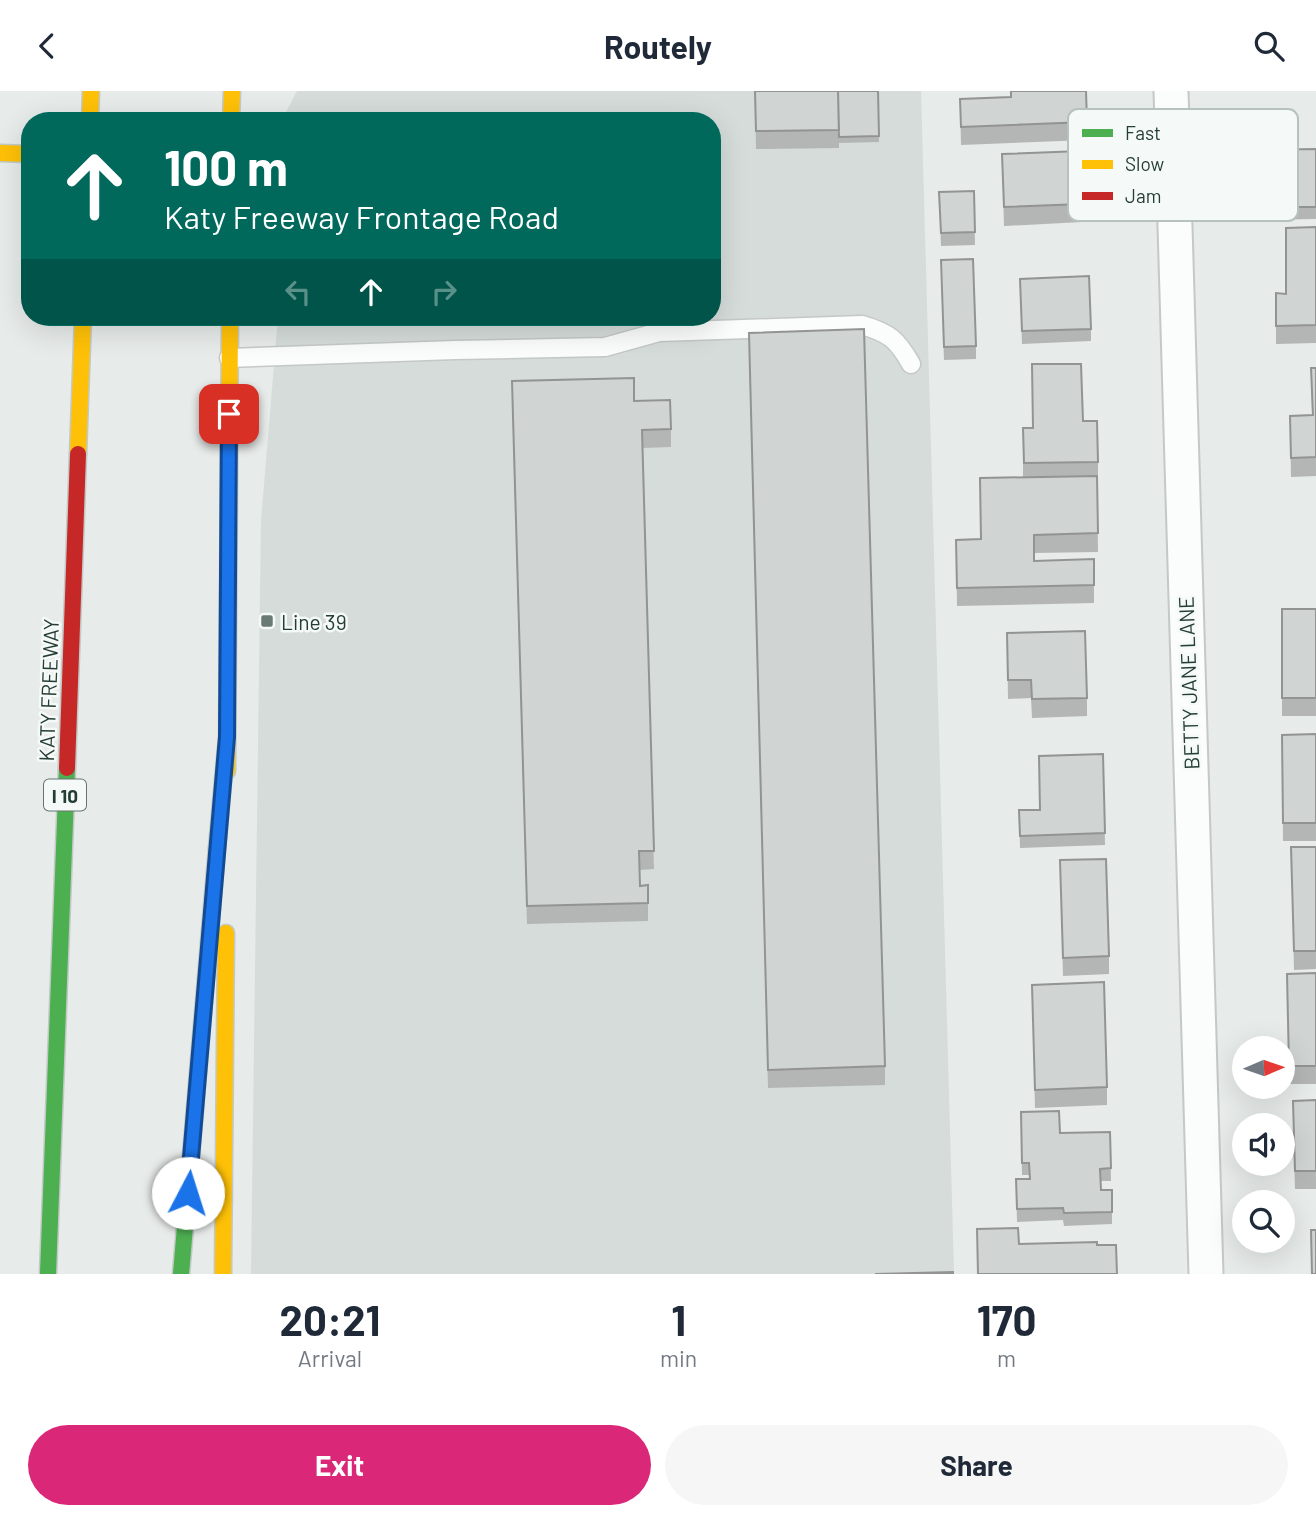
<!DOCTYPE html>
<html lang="en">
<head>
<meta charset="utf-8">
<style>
  body { margin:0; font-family:Barlow,sans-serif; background:#f6f6f7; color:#1f2937; height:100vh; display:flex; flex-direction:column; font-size:26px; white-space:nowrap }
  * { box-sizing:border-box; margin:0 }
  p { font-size:23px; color:#747a83 }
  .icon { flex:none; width:38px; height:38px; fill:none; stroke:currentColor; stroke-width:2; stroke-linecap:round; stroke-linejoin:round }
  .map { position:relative; height:1183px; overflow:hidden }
  .drawer { display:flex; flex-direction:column; background:#fff; flex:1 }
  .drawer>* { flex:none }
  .top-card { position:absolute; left:21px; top:21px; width:700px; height:214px; border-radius:28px; box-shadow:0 7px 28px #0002; background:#00695c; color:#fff; overflow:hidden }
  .needle { width:46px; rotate:88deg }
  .buttons { position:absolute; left:1232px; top:945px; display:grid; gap:14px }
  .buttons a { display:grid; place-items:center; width:63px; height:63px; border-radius:50%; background:#fff; box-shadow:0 7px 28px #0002; font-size:35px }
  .pin { position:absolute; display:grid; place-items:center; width:60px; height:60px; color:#fff; margin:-30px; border-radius:14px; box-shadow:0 4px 10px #0006 }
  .me { position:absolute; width:77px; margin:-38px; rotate:5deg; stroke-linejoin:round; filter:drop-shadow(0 0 5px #0008) }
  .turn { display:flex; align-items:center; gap:24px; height:147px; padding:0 28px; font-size:32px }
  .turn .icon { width:91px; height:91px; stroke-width:2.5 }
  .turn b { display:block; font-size:49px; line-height:60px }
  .lanes { display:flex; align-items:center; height:66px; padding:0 28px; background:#0003; justify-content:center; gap:35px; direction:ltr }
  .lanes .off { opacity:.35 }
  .eta { display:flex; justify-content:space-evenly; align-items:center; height:119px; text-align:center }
  .eta b { font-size:42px; font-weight:700; line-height:49px }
  .cta { display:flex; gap:14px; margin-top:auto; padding:14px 28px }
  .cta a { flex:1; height:80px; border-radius:42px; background:#db2777; color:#fff; font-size:28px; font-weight:700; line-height:80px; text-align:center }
  .cta a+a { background:#f6f6f7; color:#1f2937 }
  header { display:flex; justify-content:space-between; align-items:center; height:91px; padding:0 28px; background:#fff; font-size:32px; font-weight:700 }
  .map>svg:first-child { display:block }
  .built { fill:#d5dcd9 }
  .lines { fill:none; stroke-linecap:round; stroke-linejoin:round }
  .lane-casing { stroke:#c4c8c6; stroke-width:21 }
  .street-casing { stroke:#c4c8c6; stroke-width:37 }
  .fast-casing { stroke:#c3c9c6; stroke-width:19 }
  .slow-casing { stroke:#c3c9c6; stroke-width:19 }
  .jam-casing { stroke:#c3c9c6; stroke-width:19 }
  .lane { stroke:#fbfcfc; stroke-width:18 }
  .street { stroke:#fbfcfc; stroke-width:33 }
  .fast { stroke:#4caf50; stroke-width:16 }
  .slow { stroke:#ffc107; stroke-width:16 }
  .jam { stroke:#c62828; stroke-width:16 }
  .wall { fill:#b3b6b5 }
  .building { fill:#d0d4d2; stroke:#929493; stroke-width:2 }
  .route-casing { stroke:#114b97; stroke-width:18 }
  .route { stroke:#1a73e8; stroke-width:12 }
  .poi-dot { fill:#697b74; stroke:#f5f9f7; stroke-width:2.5 }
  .labels { text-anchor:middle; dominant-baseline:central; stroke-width:5; stroke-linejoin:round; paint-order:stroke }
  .shield { fill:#f5f9f7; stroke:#63766f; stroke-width:2 }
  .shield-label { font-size:19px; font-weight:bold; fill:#253e35 }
  .poi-label { font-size:21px; fill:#253e35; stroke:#f5f9f7; text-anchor:start }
  .street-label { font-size:21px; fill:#253e35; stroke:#f5f9f7 }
  .key { fill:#f5f9f7; stroke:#b7c1bd; stroke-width:2 }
  .key-label { font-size:19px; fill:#253e35 }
</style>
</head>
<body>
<header><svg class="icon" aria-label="back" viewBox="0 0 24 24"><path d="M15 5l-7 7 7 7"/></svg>Routely<svg class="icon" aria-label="search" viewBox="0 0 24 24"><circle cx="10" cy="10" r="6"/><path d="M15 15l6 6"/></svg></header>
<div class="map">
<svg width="1316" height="1183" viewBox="0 0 1316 1183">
  <rect width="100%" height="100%" fill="#e7ebe9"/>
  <path class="built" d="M297,0H921L954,1183H251L261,430L278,226H712V30H285L286,21Z"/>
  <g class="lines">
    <g class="lane-casing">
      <path id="lane" d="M229,267L455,259L605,256L659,241L862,234C889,242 897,248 911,273"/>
    </g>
    <g class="street-casing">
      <path id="street" d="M1171,0L1206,1183"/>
    </g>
    <g class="fast-casing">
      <path id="fast" d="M48,1183L67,677
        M181,1183L217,757"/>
    </g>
    <g class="slow-casing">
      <path id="slow" d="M90,30L91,0
        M231,30L232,0
        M0,62L30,63
        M78,363L83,226
        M227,680L230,226
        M217,757L227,646
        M223,1183L226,842"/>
    </g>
    <g class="jam-casing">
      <path id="jam" d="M67,677L78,363"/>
    </g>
    <use href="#lane" class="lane"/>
    <use href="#street" class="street"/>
    <use href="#fast" class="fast"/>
    <use href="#slow" class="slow"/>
    <use href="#jam" class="jam"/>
  </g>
  <path class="wall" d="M755,0H878L879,51L839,52V40V57L756,58Z
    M1010,0H1086L1087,49L961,54L960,8L1010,6Z
    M1316,58V128L1263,129L1262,59Z
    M1002,63L1082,113V131L1004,135Z
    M974,100L975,154L941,155L939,101Z
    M1316,136V252L1276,253V202L1286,203Z
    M941,182L976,255V268L944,269Z
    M1020,200L1091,238V250L1022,253Z
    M749,260L885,975V994L768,997Z
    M1311,277H1316V385L1291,386L1290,325L1312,324Z
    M512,308L634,310L671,338V356L642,357L654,778L639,779L640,795L648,794V830L527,833Z
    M1083,330L1098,371V389H1097L1098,461L1034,462V470L1094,468V512L957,515L956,449L981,448L1023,386V337Z
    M1282,518H1316V625H1282Z
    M1007,542L1087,607V625L1032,627L1031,607L1008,608Z
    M1316,643V750H1283L1282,644Z
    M1103,663L1105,754L1020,757L1019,719H1040Z
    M1291,756H1316V878L1294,879Z
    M1060,769L1109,865V883L1063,885Z
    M1316,882V993H1289L1287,901Z
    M1032,894L1107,996V1014L1035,1017Z
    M1316,1009V1098H1295L1293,1028Z
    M1021,1021L1060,1042L1110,1041L1111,1090H1100L1101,1099H1112V1133L1064,1135L1063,1129L1017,1131L1016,1088H1029V1084H1022Z"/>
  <path class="building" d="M755,0H838L839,39L756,40Z
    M838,0H878L879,45L839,46Z
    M1011,0H1086L1087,31L961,36L960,8L1011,6Z
    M1316,58V116H1263L1262,59Z
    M1081,60L1082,113L1004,116L1002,63Z
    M974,100L975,141L941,142L939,101Z
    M1316,136V234L1276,235V202L1286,203V137Z
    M973,168L976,255L944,256L941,169Z
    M1089,185L1091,238L1022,240L1020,188Z
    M864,238L885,975L768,979L749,242Z
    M1032,273H1081L1083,330H1097L1098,371L1024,372L1023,337H1033Z
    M1311,277H1316V366L1291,367L1290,325L1313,324Z
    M634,287V310L670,309L671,338L642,339L654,760H639L640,795L648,794V812L527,815L512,290Z
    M1097,385L1098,442L1034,444V470L1094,468V494L957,497L956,449L981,448L980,387Z
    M1282,518H1316V607H1282Z
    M1085,540L1087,607L1032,608L1031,589H1008L1007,542Z
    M1316,643V732H1283L1282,644Z
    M1103,663L1105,742L1020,745L1019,719H1040L1039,665Z
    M1291,756H1316V860H1294Z
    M1106,768L1109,865L1063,867L1060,769Z
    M1316,882V975H1289L1287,883Z
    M1104,891L1107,996L1035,999L1032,894Z
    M1316,1009V1080H1295L1293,1010Z
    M1059,1020L1060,1042L1110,1041L1111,1077L1100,1078L1101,1099H1112V1121L1064,1122L1063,1117L1017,1118L1016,1088H1030L1029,1072H1022L1021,1021Z
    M1018,1137L1019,1153L1097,1151V1154H1116L1117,1183H978L977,1138Z
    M1311,1139H1316V1183H1312Z
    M953,1181V1183H875Z"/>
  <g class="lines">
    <g class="route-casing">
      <path id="route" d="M188,1102L227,646L229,323"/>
    </g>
    <use href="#route" class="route"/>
  </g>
  <rect class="poi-dot" x="260" y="523" width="14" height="14" rx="3.5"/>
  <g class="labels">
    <rect class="shield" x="44" y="688.5" width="42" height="31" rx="5"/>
    <g class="shield-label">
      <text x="65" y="704">I 10</text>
    </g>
    <g class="poi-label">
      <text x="281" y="530">Line 39</text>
    </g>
    <g class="street-label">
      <text transform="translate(1188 592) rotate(-92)">BETTY JANE LANE</text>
      <text transform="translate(48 599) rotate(-88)">KATY FREEWAY</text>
    </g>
  </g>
  <rect x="1068" y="18" width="230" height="112" rx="10" class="key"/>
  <rect x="1082" y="38" width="31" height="8" fill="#4caf50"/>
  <rect x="1082" y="69" width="31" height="9" fill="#ffc107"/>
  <rect x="1082" y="101" width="31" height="8" fill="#c62828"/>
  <g class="key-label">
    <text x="1125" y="49">Fast</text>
    <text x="1125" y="80">Slow</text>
    <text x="1125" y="112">Jam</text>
  </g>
</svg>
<div class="buttons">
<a><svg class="needle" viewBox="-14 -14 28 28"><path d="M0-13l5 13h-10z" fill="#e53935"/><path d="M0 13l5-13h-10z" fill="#747a83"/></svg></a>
<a><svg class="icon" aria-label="sound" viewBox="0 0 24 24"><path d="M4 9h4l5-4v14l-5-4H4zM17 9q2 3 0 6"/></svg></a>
<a><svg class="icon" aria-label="search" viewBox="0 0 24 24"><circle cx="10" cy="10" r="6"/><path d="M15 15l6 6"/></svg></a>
</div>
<div class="pin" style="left:229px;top:323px;background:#d93025"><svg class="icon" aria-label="arrive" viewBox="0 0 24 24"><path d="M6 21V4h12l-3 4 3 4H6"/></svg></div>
<svg class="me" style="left:188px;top:1102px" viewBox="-20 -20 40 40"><circle r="19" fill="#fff"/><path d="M0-13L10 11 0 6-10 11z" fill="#1a73e8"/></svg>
<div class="top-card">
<div class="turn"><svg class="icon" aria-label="ahead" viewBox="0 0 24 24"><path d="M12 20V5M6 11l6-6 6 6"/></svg><div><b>100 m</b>Katy Freeway Frontage Road</div></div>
<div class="lanes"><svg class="icon off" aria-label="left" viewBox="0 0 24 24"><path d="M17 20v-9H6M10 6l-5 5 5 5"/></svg><svg class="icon" aria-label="ahead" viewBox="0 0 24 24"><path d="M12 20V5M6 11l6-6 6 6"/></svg><svg class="icon off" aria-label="right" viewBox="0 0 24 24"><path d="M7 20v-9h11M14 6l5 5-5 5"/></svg></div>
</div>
</div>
<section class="drawer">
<div class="eta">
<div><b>20:21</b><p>Arrival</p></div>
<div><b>1</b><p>min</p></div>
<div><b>170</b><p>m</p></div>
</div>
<div class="cta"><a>Exit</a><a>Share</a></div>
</section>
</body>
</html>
